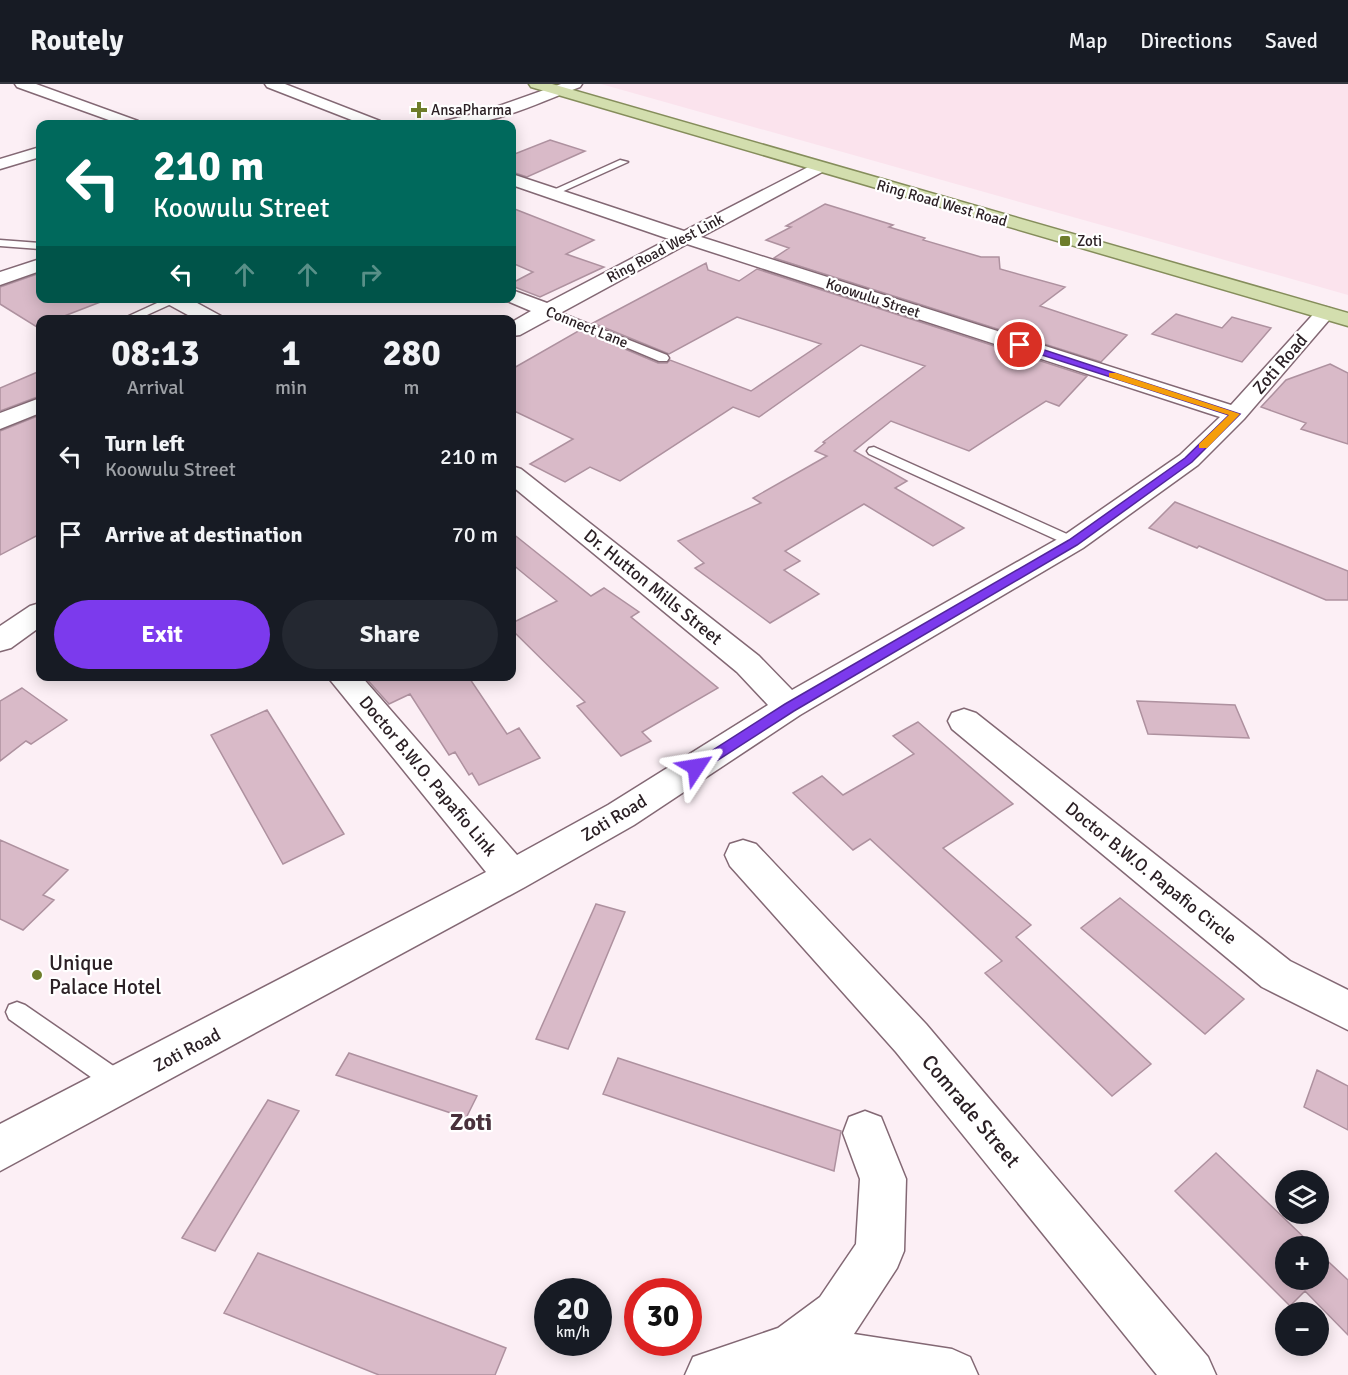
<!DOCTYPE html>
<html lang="en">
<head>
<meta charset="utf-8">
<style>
  body { margin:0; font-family:Signika,sans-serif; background:#242831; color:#f1f3f6; height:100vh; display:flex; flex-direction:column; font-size:22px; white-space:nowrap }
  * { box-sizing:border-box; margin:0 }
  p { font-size:20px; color:#9ea1a6 }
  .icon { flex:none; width:33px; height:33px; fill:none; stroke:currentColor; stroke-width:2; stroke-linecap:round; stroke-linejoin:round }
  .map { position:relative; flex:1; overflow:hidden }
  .drawer { position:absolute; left:36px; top:231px; width:480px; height:366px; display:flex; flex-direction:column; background:#171b24; border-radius:12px; box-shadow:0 3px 15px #0003 }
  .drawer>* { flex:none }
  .hud { position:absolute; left:36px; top:36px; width:480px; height:183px; border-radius:12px; box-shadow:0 3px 15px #0003; background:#00695c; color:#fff; overflow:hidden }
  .controls { position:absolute; left:1275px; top:1086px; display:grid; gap:12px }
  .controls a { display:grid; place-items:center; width:54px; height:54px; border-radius:50%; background:#171b24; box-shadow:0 3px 15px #0003; font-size:30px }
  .speed { position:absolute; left:534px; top:1194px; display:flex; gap:12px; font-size:30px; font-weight:700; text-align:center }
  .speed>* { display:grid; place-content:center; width:78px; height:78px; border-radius:50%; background:#171b24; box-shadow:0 3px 15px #0003; line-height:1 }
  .speed small { font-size:15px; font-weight:400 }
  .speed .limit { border:9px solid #d22; background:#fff; color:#111 }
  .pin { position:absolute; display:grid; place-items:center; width:51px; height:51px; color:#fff; margin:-26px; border:3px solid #fff; border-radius:50%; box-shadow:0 2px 6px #0007 }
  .me { position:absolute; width:66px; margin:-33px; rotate:57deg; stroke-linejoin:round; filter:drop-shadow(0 0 4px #0008) }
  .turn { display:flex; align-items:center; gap:21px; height:126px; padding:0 18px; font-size:27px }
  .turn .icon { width:78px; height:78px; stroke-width:2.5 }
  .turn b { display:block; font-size:42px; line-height:51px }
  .lanes { display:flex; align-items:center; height:57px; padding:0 18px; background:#0003; justify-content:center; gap:30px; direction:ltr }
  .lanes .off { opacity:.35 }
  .eta { display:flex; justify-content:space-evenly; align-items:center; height:102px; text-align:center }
  .eta b { font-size:36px; font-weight:800; line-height:42px }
  .primary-button { display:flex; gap:12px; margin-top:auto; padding:12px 18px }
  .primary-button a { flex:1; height:69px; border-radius:36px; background:#7c3aed; color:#fff; font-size:24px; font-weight:800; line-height:69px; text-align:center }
  .primary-button a+a { background:#242831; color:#f1f3f6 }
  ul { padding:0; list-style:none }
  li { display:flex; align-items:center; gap:18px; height:78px; padding:0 18px }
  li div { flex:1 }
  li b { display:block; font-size:22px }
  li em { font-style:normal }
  header { display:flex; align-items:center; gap:36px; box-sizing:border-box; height:84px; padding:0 30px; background:#171b24; border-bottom:2px solid #363941 }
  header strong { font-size:28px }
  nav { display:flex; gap:33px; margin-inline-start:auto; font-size:21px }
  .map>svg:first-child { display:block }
  .built { fill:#fbe3ed }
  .building { fill:#d9bac8; stroke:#ae919f; stroke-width:1.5 }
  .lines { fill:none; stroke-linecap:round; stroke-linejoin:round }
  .lane-casing { stroke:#836874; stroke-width:3 }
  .street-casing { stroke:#836874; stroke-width:3 }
  .secondary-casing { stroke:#836874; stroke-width:3 }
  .primary-casing { stroke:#858d5b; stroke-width:3 }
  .lane { fill:#fff; fill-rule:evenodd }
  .street { fill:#fff; fill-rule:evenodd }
  .secondary { fill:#fff; fill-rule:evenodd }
  .primary { fill:#d3deae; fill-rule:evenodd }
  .route { fill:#7c3aed; stroke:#51269a; stroke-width:1.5 }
  .slow { fill:#f59e0b }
  .poi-dot { fill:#6e7d2b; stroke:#fff; stroke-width:2 }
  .labels { text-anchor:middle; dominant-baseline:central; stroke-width:4.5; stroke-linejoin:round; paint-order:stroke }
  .far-poi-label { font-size:15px; fill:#2b2025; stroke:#fff; text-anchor:start }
  .far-street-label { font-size:15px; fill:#2b2025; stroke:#fff }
  .street-label { font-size:18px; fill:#2b2025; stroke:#fff }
  .near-poi-label { font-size:21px; fill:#2b2025; stroke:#fff; text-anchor:start }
  .near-street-label { font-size:21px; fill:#2b2025; stroke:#fff }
  .near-neighbourhood-label { font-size:24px; font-weight:bold; fill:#49313c; stroke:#fff }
</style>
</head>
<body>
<header>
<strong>Routely</strong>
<nav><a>Map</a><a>Directions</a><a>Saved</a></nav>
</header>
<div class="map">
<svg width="1348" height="1291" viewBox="0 0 1348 1291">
  <rect width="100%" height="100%" fill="#fceff5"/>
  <path class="built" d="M601,0H1348V211L1144,153Z"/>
  <path class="building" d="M550,56L585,67L527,93L512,88V71Z
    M825,120L893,141L889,143L925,154L923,156L981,173H999L1000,185L1065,203L1040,222L1127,251L1101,278L774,174L789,164L766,156L791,143L786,142Z
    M512,124L594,156L566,170L604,183L540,213L512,202V199L533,188L512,179Z
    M706,179L708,186L739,197L757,185L1087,292L1059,322L1046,317L969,367L891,337L854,367L907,397L895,404L964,444L933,462L864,420L785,467L800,477L784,486L819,510L770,539L695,484L704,479L678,457L761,419L753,414L827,372L815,367L825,359L823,358L925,282L861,261L759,333L733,323L620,397L590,383L565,398L530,380L573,355L512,326V285L580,246L658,279H667L670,276L751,307L821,260L737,233L669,270L593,239Z
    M40,189V214H102L103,217L54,236H40V245L0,220V203Z
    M1176,230L1222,244L1232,233L1271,244L1242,278L1152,250Z
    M1330,280L1348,289V360L1301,345L1306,339L1261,323L1286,296Z
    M40,287V312L0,327V304Z
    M40,331V450L0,471V347Z
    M1175,418L1348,487V516H1326L1199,462L1197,464L1149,444Z
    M512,449L591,512L604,504L639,528L631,533L718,604L642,648L651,657L621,672L577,622L585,618L512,546V539L557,517L512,480Z
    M364,592H468L507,650L519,644L540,674L479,701L472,689L469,691L455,668L449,671L410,610L389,620Z
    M22,604L67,636L31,660L26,657L0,677V617Z
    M1137,617L1235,621L1249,654L1148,650Z
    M267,626L344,750L283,780L211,651Z
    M918,638L1013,720L943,764L1031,841L1016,853L1151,980L1112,1012L985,889L1002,877L870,755L853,766L793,709L822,692L843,711L914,670L893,652Z
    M0,756L68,786L43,811L54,816L23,846L0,835Z
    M1120,814L1244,915L1205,950L1081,844Z
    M596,820L625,828L568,965L536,955Z
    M349,969L477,1012L466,1034L336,991Z
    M618,974L841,1047L834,1087L603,1010Z
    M1317,986L1348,1002V1046L1304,1023Z
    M268,1016L299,1027L215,1167L182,1154Z
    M1216,1069L1313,1162H1286V1196H1318V1168L1348,1196V1251L1305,1207L1290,1222L1175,1107Z
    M258,1169L506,1264L495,1291H379L224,1229Z"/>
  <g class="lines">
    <g class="lane-casing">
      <path id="lane" d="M620,76L628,78L557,110L549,108Z
        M0,156L40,159V165L0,162Z
        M168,214L180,216L136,236H120Z
        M548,224L667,271L669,274L667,277H659L544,229L542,227Z
        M874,363L1078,455L1081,458L1073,463L1068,461L869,370L867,367L869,364Z
        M17,918L25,921L128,992L132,1000L128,1008L120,1011L112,1008L9,935L6,928L9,921Z"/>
    </g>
    <g class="street-casing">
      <path id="street" d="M15,0H36L138,37L141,40H120L17,3Z
        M265,0H285L380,37L383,40H362L267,3Z
        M40,63V73L0,85V75Z
        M818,78L826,83L824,87L701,153L1231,321L1318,225L1325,223L1332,225L1335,229L1244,335L1198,381L1083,464L800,631L634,741L525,803L0,1087V1040L486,788L327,592H361L517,771L608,721L768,621L737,588L512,402V382L521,385L759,572L792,606L1063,452L1180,371L1220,333L687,160L520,251L512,252V238L531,227L505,216L504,214H512V206L547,219L669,155L512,101V90L684,147Z
        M161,214H188L221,232L224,236H197L164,218Z
        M40,314V329L0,345V329Z
        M40,519V543L11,564L0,567V542L30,522Z
        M964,625L976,629L1290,877L1348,906V946L1262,903L952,645L948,637L952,629Z
        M743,756L756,760L926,940L1208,1273L1216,1291H1157L896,968L730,782L725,771L730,760Z
        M865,1027L881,1033L906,1095L904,1167L897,1184L854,1250L952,1265L970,1273L978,1291H685L693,1273L778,1244L820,1213L856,1160L860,1095L843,1049L849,1033Z"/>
    </g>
    <g class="secondary-casing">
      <path id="secondary" d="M561,0H582L580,3C537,19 488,45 442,40L445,37L482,28Z
        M40,175V187L0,201V188Z"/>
    </g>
    <g class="primary-casing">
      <path id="primary" d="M529,0H552L1348,229V242L531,3Z"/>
    </g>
    <use href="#lane" class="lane"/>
    <use href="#street" class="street"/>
    <use href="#secondary" class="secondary"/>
    <use href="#primary" class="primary"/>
  </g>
  <path class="route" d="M1017,259H1023L1240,330L1192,378L1077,461L794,627L701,687H691L689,683L691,680L785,620L1069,456L1185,374L1229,331L1017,263Z"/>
  <path class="slow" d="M1109,289H1116L1240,330L1207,364H1199V360L1229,331L1109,293Z"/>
  <g class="poi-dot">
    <path d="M416 17h6v6h6v6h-6v6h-6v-6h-6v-6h6z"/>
    <rect x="1059" y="151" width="12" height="12" rx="3"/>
    <circle cx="37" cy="891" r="6"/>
  </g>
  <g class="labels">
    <g class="far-poi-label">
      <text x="431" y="26">AnsaPharma</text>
      <text x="1077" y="157">Zoti</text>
    </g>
    <g class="far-street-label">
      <text transform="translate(942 119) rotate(16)">Ring Road West Road</text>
      <text transform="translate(665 164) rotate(-28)">Ring Road West Link</text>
      <text transform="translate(873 214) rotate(18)">Koowulu Street</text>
      <text transform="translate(587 243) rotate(22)">Connect Lane</text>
    </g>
    <g class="street-label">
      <text transform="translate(1280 280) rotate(-49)">Zoti Road</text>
      <text transform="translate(653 503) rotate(39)">Dr. Hutton Mills Street</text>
      <text transform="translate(428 692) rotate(50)">Doctor B.W.O. Papafio Link</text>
      <text transform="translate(614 734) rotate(-31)">Zoti Road</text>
      <text transform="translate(1151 789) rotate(39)">Doctor B.W.O. Papafio Circle</text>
      <text transform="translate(187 966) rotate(-28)">Zoti Road</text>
    </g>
    <g class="near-poi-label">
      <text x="49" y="879">Unique<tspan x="49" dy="24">Palace Hotel</tspan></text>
    </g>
    <g class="near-street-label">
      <text transform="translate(971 1027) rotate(50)">Comrade Street</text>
    </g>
    <g class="near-neighbourhood-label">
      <text x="471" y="1038">Zoti</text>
    </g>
  </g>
</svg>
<div class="controls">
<a><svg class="icon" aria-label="layers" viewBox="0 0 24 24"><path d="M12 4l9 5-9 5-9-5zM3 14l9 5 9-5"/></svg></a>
<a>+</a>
<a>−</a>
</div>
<div class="speed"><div>20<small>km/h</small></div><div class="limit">30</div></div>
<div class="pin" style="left:1020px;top:261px;background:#d93025"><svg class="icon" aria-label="arrive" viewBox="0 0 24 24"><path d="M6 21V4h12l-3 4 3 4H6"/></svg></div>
<svg class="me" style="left:696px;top:683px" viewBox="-20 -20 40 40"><path d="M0-17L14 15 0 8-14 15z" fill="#7c3aed" stroke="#fff" stroke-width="4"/></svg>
<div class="hud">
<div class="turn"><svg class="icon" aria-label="left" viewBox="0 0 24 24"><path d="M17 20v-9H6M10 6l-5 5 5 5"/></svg><div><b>210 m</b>Koowulu Street</div></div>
<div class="lanes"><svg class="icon" aria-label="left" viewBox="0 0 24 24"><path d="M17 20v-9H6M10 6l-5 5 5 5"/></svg><svg class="icon off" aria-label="ahead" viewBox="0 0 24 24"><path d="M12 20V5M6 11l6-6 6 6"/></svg><svg class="icon off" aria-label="ahead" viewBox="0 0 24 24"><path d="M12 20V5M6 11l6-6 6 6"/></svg><svg class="icon off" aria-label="right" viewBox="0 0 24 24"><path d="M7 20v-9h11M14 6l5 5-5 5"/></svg></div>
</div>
<section class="drawer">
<div class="eta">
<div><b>08:13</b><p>Arrival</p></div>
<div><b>1</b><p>min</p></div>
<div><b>280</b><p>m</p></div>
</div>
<ul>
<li><svg class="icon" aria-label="left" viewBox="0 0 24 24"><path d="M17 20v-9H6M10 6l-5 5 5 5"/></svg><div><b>Turn left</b><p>Koowulu Street</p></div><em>210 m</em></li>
<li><svg class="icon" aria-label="arrive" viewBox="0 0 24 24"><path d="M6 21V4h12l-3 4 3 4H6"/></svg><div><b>Arrive at destination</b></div><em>70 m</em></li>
</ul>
<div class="primary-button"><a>Exit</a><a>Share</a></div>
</section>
</div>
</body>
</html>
